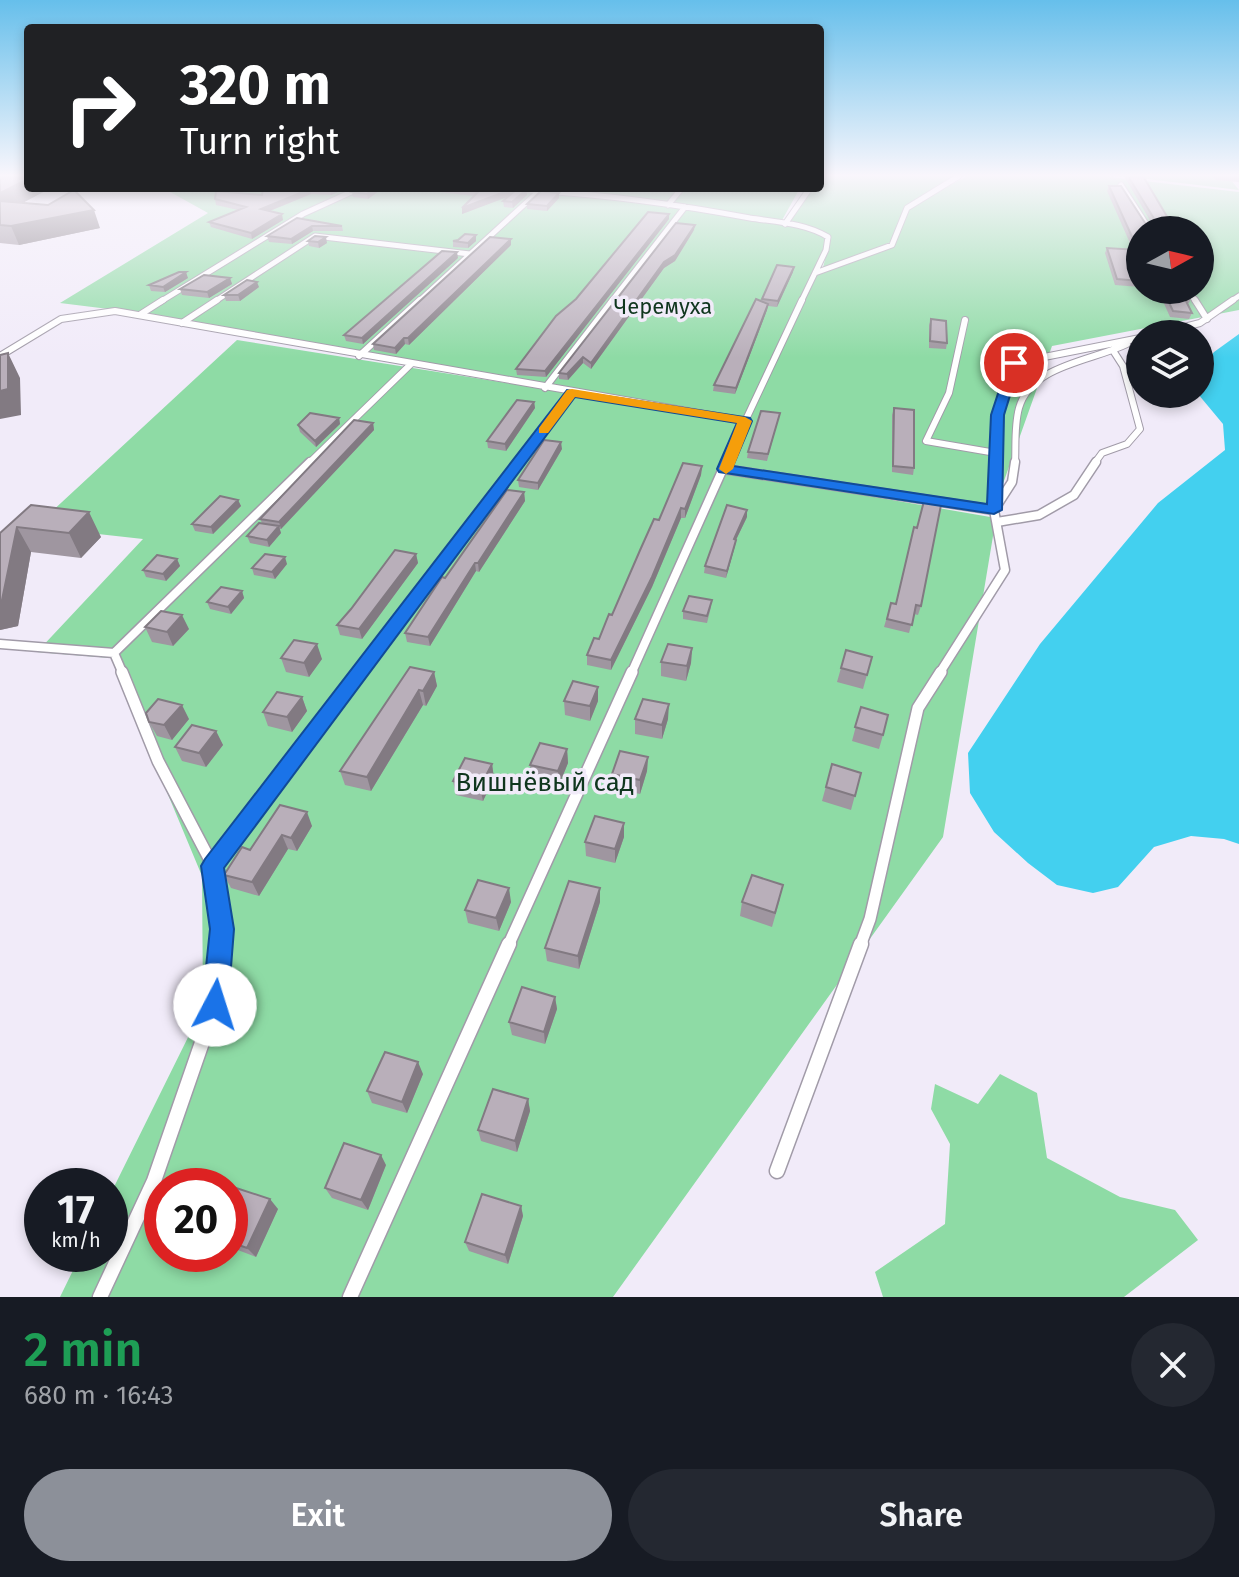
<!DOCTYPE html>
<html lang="en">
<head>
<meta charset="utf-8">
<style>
  body { margin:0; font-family:"Fira Sans",sans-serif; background:#242831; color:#f1f3f6; height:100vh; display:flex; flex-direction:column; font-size:30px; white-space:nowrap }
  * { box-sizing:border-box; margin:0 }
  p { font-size:26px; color:#9ea1a6 }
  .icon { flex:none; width:44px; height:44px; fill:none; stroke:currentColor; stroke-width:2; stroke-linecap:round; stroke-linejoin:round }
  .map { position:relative; height:1297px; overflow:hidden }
  .panel { display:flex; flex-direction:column; background:#171b24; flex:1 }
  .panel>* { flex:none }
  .hud { position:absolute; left:24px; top:24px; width:800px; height:168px; border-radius:8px; box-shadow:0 4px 12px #0003; background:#202124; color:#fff; overflow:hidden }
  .needle { width:52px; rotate:82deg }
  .controls { position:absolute; left:1126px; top:216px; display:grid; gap:16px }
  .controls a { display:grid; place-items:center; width:88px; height:88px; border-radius:50%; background:#171b24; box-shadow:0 4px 12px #0003; font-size:40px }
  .speed { position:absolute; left:24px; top:1168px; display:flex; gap:16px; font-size:40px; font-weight:700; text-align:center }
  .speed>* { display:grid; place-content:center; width:104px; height:104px; border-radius:50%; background:#171b24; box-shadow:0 4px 12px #0003; line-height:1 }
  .speed small { font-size:20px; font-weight:400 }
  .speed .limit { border:12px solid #d22; background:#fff; color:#111 }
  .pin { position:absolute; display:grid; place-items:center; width:68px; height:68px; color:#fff; margin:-34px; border:4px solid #fff; border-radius:50%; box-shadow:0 2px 8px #0007 }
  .me { position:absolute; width:88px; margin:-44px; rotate:5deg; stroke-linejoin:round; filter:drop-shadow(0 0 6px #0008) }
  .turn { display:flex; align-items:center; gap:28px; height:168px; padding:0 24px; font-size:36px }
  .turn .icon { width:104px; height:104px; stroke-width:2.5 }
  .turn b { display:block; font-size:56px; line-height:68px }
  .round { display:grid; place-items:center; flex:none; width:84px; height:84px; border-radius:42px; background:#242831 }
  .overview { display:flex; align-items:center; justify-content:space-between; height:136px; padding:0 24px }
  h1 { font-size:48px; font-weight:600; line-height:60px; color:#1e9e55 }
  .action { display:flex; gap:16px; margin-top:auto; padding:16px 24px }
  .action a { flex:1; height:92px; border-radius:48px; background:#8c9099; color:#fff; font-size:32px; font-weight:600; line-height:92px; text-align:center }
  .action a+a { background:#242831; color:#f1f3f6 }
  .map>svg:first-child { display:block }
  .green { fill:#8edba5; fill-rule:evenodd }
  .water { fill:#43d0ef }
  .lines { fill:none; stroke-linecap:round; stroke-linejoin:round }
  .service-far4-casing { stroke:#a19ba8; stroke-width:7 }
  .service-far3-casing { stroke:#a19ba8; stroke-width:8 }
  .service-far2-casing { stroke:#a19ba8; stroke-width:11 }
  .service-far1-casing { stroke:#a19ba8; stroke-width:14 }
  .service-casing { stroke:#a19ba8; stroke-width:17 }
  .service-far4 { stroke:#fff; stroke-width:5 }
  .service-far3 { stroke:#fff; stroke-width:6 }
  .service-far2 { stroke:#fff; stroke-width:8 }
  .service-far1 { stroke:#fff; stroke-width:11 }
  .service { stroke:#fff; stroke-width:14 }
  .wall { fill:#9f96a0 }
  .shaded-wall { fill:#827a82 }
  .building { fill:#b9afba; stroke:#827a82; stroke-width:2 }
  .route { fill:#1a73e8; stroke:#114b97; stroke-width:2 }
  .slow { fill:#f59e0b }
  .labels { text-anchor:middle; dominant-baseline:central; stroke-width:7; stroke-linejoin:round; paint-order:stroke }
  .far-park-label { font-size:22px; fill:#0f361e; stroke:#f1ebf9 }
  .park-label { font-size:26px; fill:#0f361e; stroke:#f1ebf9 }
</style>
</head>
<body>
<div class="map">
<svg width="1239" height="1297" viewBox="0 0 1239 1297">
  <rect width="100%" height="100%" fill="#f1ebf9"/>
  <path class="green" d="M820,176H957L906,209L967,176H1101L1239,192V310L1052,346L994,509L725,469L817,274L889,249L893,241L822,271L831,237L825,232L828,237L815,273L745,421H740L719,470L996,518L943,837L613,1297H60L81,1254H110V1195L203,1007L202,876L111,658L37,652L143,539L35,527L237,340L564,392L141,313L60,303L208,213L163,188H354L300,214H303L360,188H566L565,192L569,188H800L781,222L786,224L805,188H820ZM1140,230H1200V290H1140ZM162,1186H230V1254H162Z
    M1122,176H1228L1239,190Z
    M1000,1074L1037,1093L1047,1158L1120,1197L1175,1210L1198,1240L1124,1297H883L875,1272L945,1224L950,1144L931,1109L935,1084L978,1104Z"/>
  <path class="water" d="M1239,334V844L1224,839L1191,836L1154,847L1118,887L1093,893L1057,885L1028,863L994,832L970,793L968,753L1040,644L1158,503L1225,450L1223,424L1198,394L1200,370L1214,352Z"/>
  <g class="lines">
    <g class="service-far4-casing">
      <path id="service-far4" d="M1121,185L1150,230
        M515,188L539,191
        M668,205L682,188
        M785,224L810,188
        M815,273L892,245L907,208L959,176
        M1188,290L1196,302
        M160,302L303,214L360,188
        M214,302L315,236L470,254
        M418,302L539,191C610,195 680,205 750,218C776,222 805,223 828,237L826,250L801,302
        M611,302L685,207
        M1230,302L1239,296"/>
    </g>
    <g class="service-far3-casing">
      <path id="service-far3" d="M1195,300L1207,319
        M141,314L163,300
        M965,320L949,393L926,441L996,453
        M182,323L217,300
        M1157,334L1200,323L1233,300
        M0,356L61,319L115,311L745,421
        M359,356L420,300
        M545,388L613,300
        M308,464L411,364
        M518,464L572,393
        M725,464L802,300
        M995,464L997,415L1014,363L1140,338
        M1015,464C1016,446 1014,426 1019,408C1031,365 1092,361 1127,344
        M1094,464L1102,453L1127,444L1140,429L1123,366L1114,352"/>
    </g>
    <g class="service-far2-casing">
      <path id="service-far2" d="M724,469L994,510L1012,482L1015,462
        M997,522L1039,515L1074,495L1096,462
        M0,644L114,653L123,674
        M114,653L310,462
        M359,674L519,462
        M631,674L726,462
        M939,674L1005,570L994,510L996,462"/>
    </g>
    <g class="service-far1-casing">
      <path id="service-far1" d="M122,672L158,761L213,866L222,929L220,946
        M213,866L360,672
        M508,946L632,672
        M860,946L870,919L918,708L941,672"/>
    </g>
    <g class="service-casing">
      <path id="service" d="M777,1171L861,944
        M100,1297L154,1181L215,1005L221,944
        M350,1297L509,944"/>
    </g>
    <use href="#service-far4" class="service-far4"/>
    <use href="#service-far3" class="service-far3"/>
    <use href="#service-far2" class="service-far2"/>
    <use href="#service-far1" class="service-far1"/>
    <use href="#service" class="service"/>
  </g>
  <path class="wall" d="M0,176L23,203L100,228L19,245L0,243Z
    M1124,176H1143L1175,230H1140V287L1115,285L1105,253L1107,248L1133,250L1107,191L1109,186L1149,229H1155Z
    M1212,176H1239V182L1216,180Z
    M263,188H347L331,195L311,194L270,211L283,220L252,239L211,227L209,222L238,210L216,205L215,199L262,195Z
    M359,188H383L368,199L353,197L352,192Z
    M404,188H514L515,191L526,190L527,195L513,208L504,207L503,201L509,196L462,214V208L474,196Z
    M559,193V198L547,211L527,209V204Z
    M297,218L342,226L343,231H313L292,244L269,242L267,236Z
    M669,219L546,377L517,375L516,369Z
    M694,230L675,261L664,268L591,369L583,363L568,380L559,379V373Z
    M308,241L327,243L319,248L309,246Z
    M453,241H476L468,248L453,247Z
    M511,245L409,345L405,344L396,354L374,350L373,344Z
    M458,258L363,344L346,341L344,335Z
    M793,272L777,307L768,306L767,310L735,394L713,391L714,385L761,301L762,299Z
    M188,278L165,292L151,291L149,285Z
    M230,278L232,284L209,298L182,295L180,289Z
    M259,287L240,301H226L224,295Z
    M1158,290H1188L1191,297L1189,303H1187L1192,313L1189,319L1170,317Z
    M931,319L947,343L946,349L929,348V325Z
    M534,402L535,408L506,451L488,448L487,441Z
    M894,408L914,468L913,475L892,472V415Z
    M780,413L767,461L747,458L748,452Z
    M339,418L340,424L316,447L300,432L298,425Z
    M373,423L374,430L281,529H279L281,533L269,547L250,543L247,536L262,523L260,519Z
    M562,449L538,490L519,487L518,480Z
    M702,466L701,475L685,518H681L652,587L611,670L587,665V655L599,639L612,615L659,520Z
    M524,492L525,501L479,572L476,571L430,646L407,642L405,633L445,578Z
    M238,500L241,506L213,534L195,531L192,524Z
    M31,505L101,537L81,558L31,552L18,626L0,630V533Z
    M747,517L736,540L726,578L704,573L705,566Z
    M914,527L921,606L918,615L914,614L909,633L884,627L891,603L896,604Z
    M416,554L418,563L362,639L340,635L337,625Z
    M177,559L180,566L166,581L146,577L143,570Z
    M287,564L275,579L254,575L252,568Z
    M242,591L244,598L231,614L210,609L207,602Z
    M711,607L707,623L683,619V611Z
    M145,627L189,629L173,646L152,642Z
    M692,648L691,663L686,681L661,676V662Z
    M872,657L863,689L837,682L841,668Z
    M281,658L322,659L309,677L286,672Z
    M434,672L437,686L426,706L423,705L371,791L345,785L340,771Z
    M598,687V701L590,721L565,715L564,701Z
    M302,697L307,711L292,732L268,726L263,712Z
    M861,707L883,735L879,749L852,741Z
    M189,719L172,740L157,736L149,722Z
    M635,719H668L662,739L635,734Z
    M216,731L223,745L206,767L182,761L175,747Z
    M567,749L568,763L559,785L532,779L530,765Z
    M648,757L647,771L640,794L612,788V774Z
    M492,764L494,778L483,801L456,795L453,781Z
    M832,764L861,773L851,810L822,801Z
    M280,805L312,826L297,851L288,849L259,896L231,888L224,875L250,850Z
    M624,823V837L615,863L586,856L585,842Z
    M600,888V902L579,969L547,961L545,948Z
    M780,899L772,927L740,916L742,902Z
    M511,902L499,931L468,923L465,910Z
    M555,997L557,1009L545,1044L512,1035L509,1022Z
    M423,1074L407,1113L372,1103L367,1091Z
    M528,1099L530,1111L517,1152L481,1141L478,1130Z
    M386,1165L368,1210L332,1198L325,1188Z
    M230,1193L278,1209L256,1257L230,1247Z
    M521,1206L523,1216L508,1264L469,1251L465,1242Z"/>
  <path class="shaded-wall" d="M28,176V188H51L0,215V193Z
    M335,188H347L331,195L330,190Z
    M375,188H383L368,199L367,194Z
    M515,188V194L462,214V208Z
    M310,189L311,194L262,214L261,209Z
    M526,190L527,195L513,208L512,202Z
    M559,193V198L547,211V206Z
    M94,210L100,228L19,245L11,226Z
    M282,214L283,220L252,239L251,233Z
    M669,214V219L546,377L545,371Z
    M695,225L694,230L675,261L664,268L591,369V363L664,262Z
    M312,226L313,231L292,244L291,239Z
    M476,235V241L468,248V243Z
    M326,237L327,243L319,248L318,242Z
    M511,239V245L409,345L408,338Z
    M457,252L458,258L363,344L362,338Z
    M794,267L793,272L777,307L778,301Z
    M186,272L188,278L165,292L163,287Z
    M230,278L232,284L209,298L207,292Z
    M257,282L259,287L240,301L238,295Z
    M768,304L767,310L735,394L736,388Z
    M404,338L405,344L396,354L395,348Z
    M8,353L20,378L21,415L0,419V391Z
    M583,357V363L568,380L567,374Z
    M534,402L535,408L506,451L505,444Z
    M339,418L340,424L316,447L315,441Z
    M373,423L374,430L281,529L279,522Z
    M561,442L562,449L538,490V483Z
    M702,466L701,475L685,518V509Z
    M524,492L525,501L479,572L478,563Z
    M238,500L241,506L213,534L211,527Z
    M681,508V518L652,587L611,670V660Z
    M747,510V517L733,546L734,539Z
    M89,512L101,537L81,558L69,533Z
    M279,526L281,533L269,547L267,540Z
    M17,527L31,552L18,626L0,630V601Z
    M736,540L735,546L726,578L727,571Z
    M416,554L418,563L362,639L359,629Z
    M285,557L287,564L275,579L272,572Z
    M177,559L180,566L166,581L163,574Z
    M475,563L476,571L430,646L428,637Z
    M242,591L244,598L231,614L228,607Z
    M182,615L189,629L173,646L167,632Z
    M317,644L322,659L309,677L304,663Z
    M692,648L691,663L686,681L687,666Z
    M434,672L437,686L426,706L423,691Z
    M598,687V701L590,721V706Z
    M419,690L423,705L371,791L367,777Z
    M302,697L307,711L292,732L287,717Z
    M669,704L668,719L662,739V725Z
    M182,705L189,719L172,740L164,725Z
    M216,731L223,745L206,767L199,753Z
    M567,749L568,763L559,785L558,771Z
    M648,757L647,771L640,794V780Z
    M492,764L494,778L483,801L480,787Z
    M307,812L312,826L297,851L291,838Z
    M624,823V837L615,863V849Z
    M282,835L288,849L259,896L252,882Z
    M509,888L511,902L499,931L496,918Z
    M600,888V902L579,969L578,956Z
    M555,997L557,1009L545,1044L544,1032Z
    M418,1062L423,1074L407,1113L402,1102Z
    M528,1099L530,1111L517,1152L515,1141Z
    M381,1155L386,1165L368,1210L361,1200Z
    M270,1199L278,1209L256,1257L247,1248Z
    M521,1206L523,1216L508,1264L505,1255Z"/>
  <path class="building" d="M0,176H28V179L0,193Z
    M1128,176H1143L1175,230H1140V281L1117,279L1107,248L1138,250L1109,186H1121L1149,229H1154L1158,225Z
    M263,188H335L330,190L310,189L261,209L282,214L251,233L209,222L246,207L215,199L216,191L262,195Z
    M359,188H375L367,194L352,192Z
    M448,188H515L462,208L478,192Z
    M517,189L526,190L512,202L503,201Z
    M74,190L94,210L11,226L0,225V201L48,205Z
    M541,191L559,193L547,206L527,204Z
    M648,212L669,214L545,371L516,369L556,316L576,299Z
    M297,218L342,226H312L291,239L267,236Z
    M676,223L695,225L675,255L664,262L591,363L583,357L567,374L559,373Z
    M465,234L476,235L468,243L453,241L458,240Z
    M315,236L326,237L318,242L308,241Z
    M490,237L511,239L408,338H404L395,348L373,344Z
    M442,251L457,252L362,338L344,335Z
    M777,265L794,267L778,301L762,299Z
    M179,272H186L163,287L149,285Z
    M204,275L230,278L207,292L180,289Z
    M247,280L257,282L238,295H224Z
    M1163,290H1188L1191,297H1184L1192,313L1173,311Z
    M756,299L768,304L736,388L714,385Z
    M931,319L946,321L947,343L930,341Z
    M8,353V389L0,391V355Z
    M517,400L534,402L505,444L487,441Z
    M894,408L914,410V468L893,466Z
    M761,411L780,413L768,454L748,452Z
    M310,413L339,418L315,441L298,425Z
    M354,420L373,423L279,522L260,519Z
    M544,440L561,442L538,483L518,480Z
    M683,463L702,466L685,509L681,508L652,577L611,660L587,655L594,638L599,639L609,614L612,615L641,548L654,519L659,520Z
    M507,490L524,492L478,563H475L428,637L405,633L442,577L445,578Z
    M220,496L238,500L211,527L192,524Z
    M924,501L941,505L921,606L916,605L912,625L887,619L891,603L896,604L914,527L917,528Z
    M31,505L89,512L69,533L17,527L2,600L0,601V533Z
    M727,505L747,510L734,539L736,540L727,571L705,566Z
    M259,523L279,526L267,540L247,536Z
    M395,550L416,554L359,629L337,625L351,609Z
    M265,554L285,557L272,572L252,568Z
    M157,555L177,559L163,574L143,570Z
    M221,587L242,591L228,607L207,602Z
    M689,596L712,600L707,616L683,611Z
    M161,611L182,615L167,632L145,627Z
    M294,640L317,644L304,663L281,658Z
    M668,644L692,648L687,666L661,662Z
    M846,650L872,657L867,675L841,668Z
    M410,667L434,672L423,691L419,690L367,777L340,771Z
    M573,681L598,687L590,706L564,701Z
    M277,692L302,697L287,717L263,712Z
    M158,699L182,705L164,725L149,722L146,713Z
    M643,699L669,704L662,725L635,719Z
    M861,707L888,715L883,735L855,727Z
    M192,725L216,731L199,753L175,747Z
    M540,743L567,749L558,771L530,765Z
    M620,751L648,757L640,780L612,774Z
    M465,758L492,764L480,787L453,781Z
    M832,764L861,773L855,796L826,787Z
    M280,805L307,812L291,838L282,835L252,882L224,875L242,847L250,850Z
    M595,816L624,823L615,849L585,842Z
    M752,875L783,885L775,913L742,902Z
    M478,880L509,888L496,918L465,910Z
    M569,881L600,888L578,956L545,948Z
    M522,987L555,997L544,1032L509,1022Z
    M385,1052L418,1062L402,1102L367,1091Z
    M493,1089L528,1099L515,1141L478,1130Z
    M344,1143L381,1155L361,1200L325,1188Z
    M233,1187L270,1199L247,1248L230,1242V1193Z
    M482,1194L521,1206L505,1255L465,1242Z"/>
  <linearGradient id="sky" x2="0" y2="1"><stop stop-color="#66bfeb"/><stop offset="0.49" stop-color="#f9f6fc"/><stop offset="1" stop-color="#f9f6fc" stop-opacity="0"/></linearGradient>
  <rect width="1239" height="358" fill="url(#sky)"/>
  <path class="route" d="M1014,360L1020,363L1004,415L1002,510L994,514L719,472L717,469L737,423L575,397L224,868L234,929L228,1005L224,1014L215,1018L206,1014L202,1005L210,929L201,866L205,859L567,390L750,418L752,421L733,466L987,504L991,415L1008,363Z"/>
  <path class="slow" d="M572,389L745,417L752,421L733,469L726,474L719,469L737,423L575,397L548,433H539V428L567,390Z"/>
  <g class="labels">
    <g class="far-park-label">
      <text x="663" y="306">Черемуха</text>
    </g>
    <g class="park-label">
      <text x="545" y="782">Вишнёвый сад</text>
    </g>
  </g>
</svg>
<div class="controls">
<a><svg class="needle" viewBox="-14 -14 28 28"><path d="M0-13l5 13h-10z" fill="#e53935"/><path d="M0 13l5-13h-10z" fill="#9ea1a6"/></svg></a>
<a><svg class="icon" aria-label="layers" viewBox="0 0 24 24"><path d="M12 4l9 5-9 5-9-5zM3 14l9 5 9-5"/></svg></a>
</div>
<div class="speed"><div>17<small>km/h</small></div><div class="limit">20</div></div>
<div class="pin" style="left:1014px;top:363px;background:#d93025"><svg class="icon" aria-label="arrive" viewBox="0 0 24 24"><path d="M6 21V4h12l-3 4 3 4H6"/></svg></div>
<svg class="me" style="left:215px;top:1005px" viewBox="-20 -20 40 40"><circle r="19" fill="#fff"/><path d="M0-13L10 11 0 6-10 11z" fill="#1a73e8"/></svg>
<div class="hud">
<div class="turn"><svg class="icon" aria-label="right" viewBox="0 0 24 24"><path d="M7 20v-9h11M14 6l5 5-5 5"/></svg><div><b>320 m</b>Turn right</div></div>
</div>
</div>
<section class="panel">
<div class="overview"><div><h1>2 min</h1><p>680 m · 16:43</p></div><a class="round"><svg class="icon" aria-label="close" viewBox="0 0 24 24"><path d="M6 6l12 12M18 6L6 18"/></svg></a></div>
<div class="action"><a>Exit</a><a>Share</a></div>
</section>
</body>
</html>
